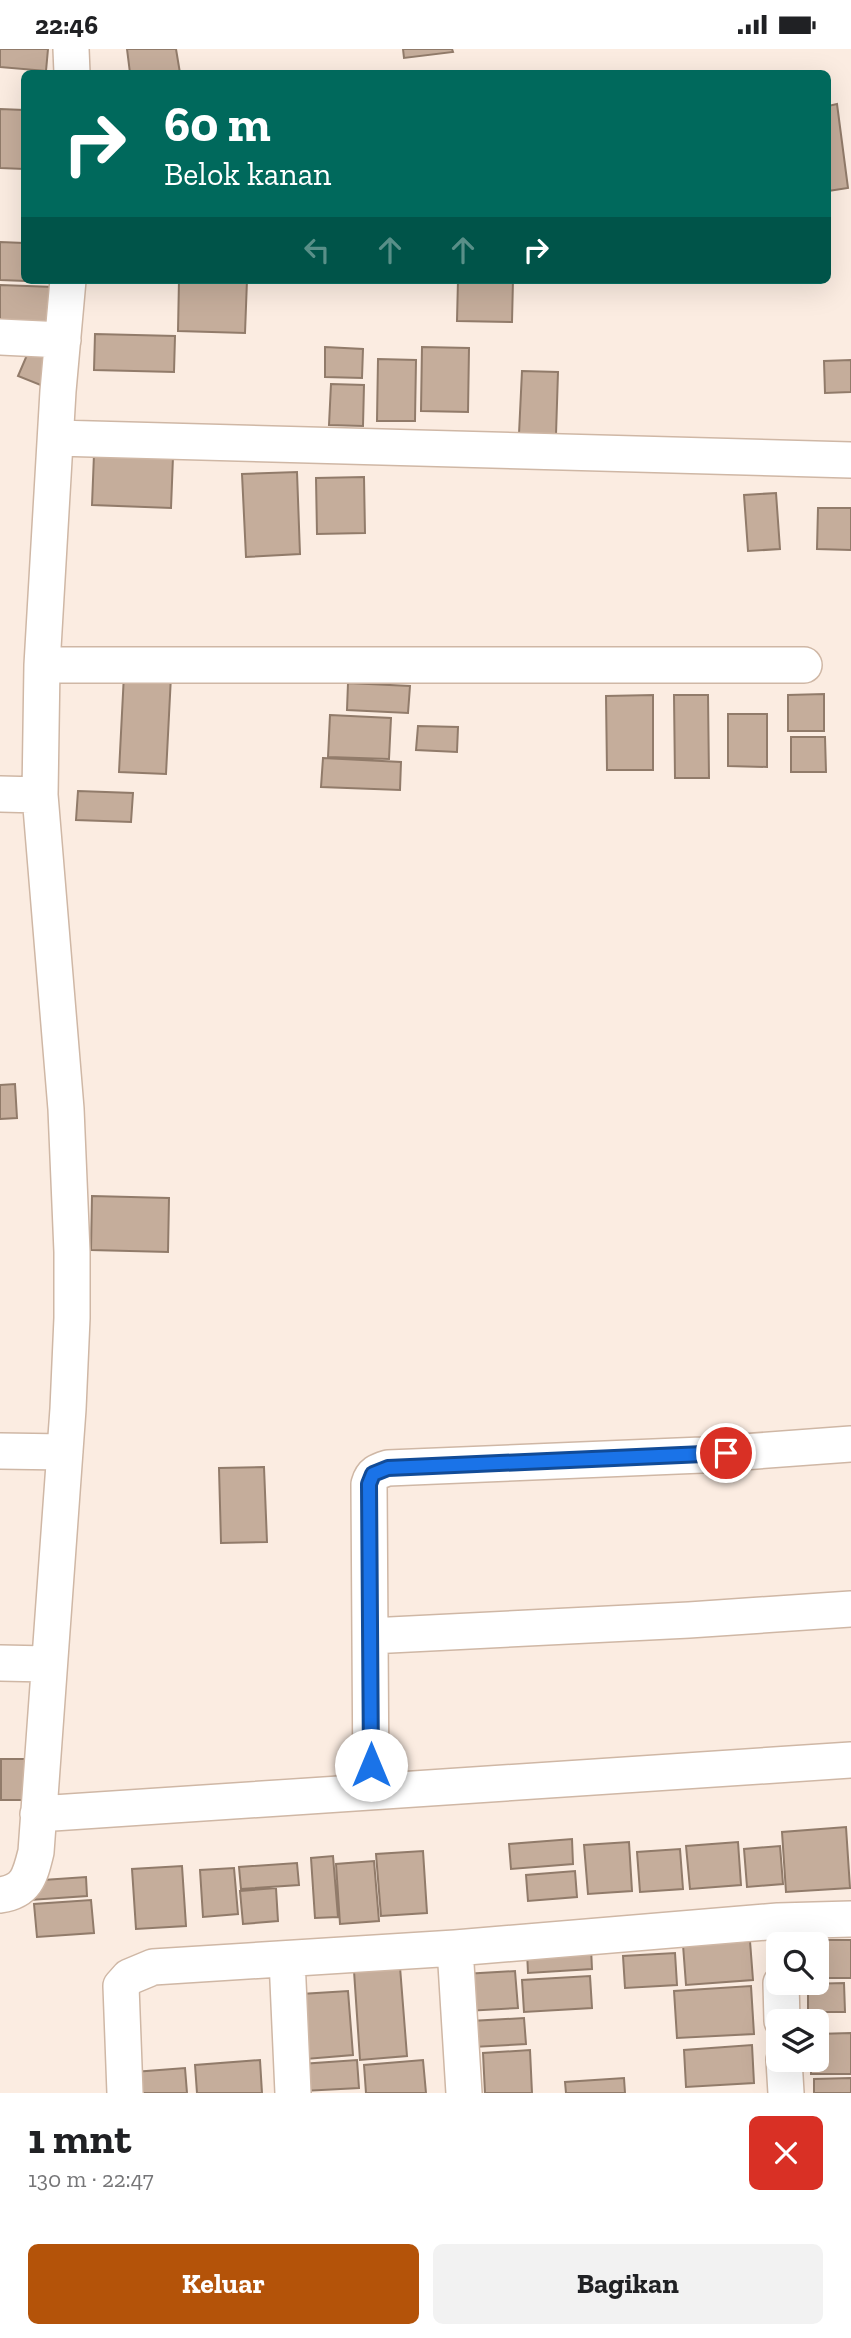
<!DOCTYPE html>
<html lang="id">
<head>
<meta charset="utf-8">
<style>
  body { margin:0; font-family:"Zilla Slab",serif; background:#f2f2f2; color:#202124; height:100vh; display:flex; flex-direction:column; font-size:26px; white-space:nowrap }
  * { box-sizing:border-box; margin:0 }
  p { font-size:23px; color:#757577 }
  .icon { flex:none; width:38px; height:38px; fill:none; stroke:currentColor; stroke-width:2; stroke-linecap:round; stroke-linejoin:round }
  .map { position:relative; height:2044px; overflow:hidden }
  .panel { display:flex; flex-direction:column; background:#fff; flex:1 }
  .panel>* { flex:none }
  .guide { position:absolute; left:21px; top:21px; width:810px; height:214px; border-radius:10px; box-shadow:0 7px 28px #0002; background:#00695c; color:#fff; overflow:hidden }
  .controls { position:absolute; left:766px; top:1883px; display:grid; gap:14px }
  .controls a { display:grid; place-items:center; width:63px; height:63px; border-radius:10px; background:#fff; box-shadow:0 7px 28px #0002; font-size:35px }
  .pin { position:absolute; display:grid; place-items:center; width:60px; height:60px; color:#fff; margin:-30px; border:4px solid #fff; border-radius:50%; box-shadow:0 2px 7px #0007 }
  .me { position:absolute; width:77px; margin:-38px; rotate:0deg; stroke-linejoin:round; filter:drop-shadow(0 0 5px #0008) }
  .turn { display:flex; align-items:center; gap:24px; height:147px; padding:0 28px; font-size:32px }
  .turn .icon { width:91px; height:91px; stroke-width:2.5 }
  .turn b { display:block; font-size:49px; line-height:60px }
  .lanes { display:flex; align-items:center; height:66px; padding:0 28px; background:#0003; justify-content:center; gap:35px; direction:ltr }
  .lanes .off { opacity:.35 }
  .round { display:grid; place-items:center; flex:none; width:74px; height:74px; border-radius:10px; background:#f2f2f2 }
  .summary { display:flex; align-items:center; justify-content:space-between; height:119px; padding:0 28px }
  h1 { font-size:42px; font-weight:800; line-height:52px }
  .button { display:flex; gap:14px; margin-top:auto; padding:14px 28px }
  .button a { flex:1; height:80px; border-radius:10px; background:#b45309; color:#fff; font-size:28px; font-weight:800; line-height:80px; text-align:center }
  .button a+a { background:#f2f2f2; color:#202124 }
  .status { display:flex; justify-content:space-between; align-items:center; height:49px; padding:0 35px; background:#fff; direction:ltr }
  .status svg { height:19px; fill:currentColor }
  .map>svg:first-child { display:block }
  .building { fill:#c5ad9b; stroke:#917b6a; stroke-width:2 }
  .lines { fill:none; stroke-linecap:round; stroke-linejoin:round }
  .minor-casing { stroke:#cfb7a5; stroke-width:38 }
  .minor { stroke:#fff; stroke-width:35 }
  .route-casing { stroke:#114b97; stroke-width:18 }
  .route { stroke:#1a73e8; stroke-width:12 }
</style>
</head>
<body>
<div class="status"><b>22:46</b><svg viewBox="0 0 49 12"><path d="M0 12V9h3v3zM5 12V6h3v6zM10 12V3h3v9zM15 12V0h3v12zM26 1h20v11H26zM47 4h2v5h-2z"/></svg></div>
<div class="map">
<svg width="851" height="2044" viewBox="0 0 851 2044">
  <rect width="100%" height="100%" fill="#fbece1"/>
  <path class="building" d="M0,0H48L46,22L0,18Z
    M127,0H176L180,24H130Z
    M403,0H452L453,3L404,9Z
    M837,55L848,139L828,142V57Z
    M0,60L24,61V120L0,119Z
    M0,193L24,194V231L26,232L0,231Z
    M179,231H247L245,284L178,282Z
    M458,231H513L512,273L457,272Z
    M0,236L54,238L53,275L0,273Z
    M95,285L175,287L174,323L94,321Z
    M33,292L57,302L43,337L18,327Z
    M325,298L363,300L362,329L325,328Z
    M422,298L469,299L468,363L421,362Z
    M378,310L416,311L415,372H377Z
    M851,311V343L825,344L824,312Z
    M522,322L558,323L556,386L519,385Z
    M331,335L364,336L363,377L329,376Z
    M94,405L173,408L171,459L92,456Z
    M297,423L300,505L246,508L242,425Z
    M364,428L365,484L317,485L316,429Z
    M776,444L780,500L748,502L744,446Z
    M818,459H851V501L817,500Z
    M124,625L171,627L166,725L119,723Z
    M348,634L410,637L408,664L347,661Z
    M824,645V682H788V646Z
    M653,646V721H607L606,647Z
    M674,646H708L709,729H675Z
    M728,665H767V718L728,717Z
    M330,666L391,669L389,710L328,708Z
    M418,677L458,678L457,703L416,701Z
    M791,688H825L826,723H791Z
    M323,709L401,713L400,741L321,738Z
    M78,742L133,744L131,773L76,771Z
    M15,1035L17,1069L0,1070V1036Z
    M92,1147L169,1149L168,1203L91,1201Z
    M264,1418L267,1493L221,1494L219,1419Z
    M1,1710H25L24,1751H1Z
    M846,1778L850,1839L786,1843L782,1783Z
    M572,1790L573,1815L511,1820L509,1795Z
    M629,1793L632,1842L588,1845L584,1796Z
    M738,1793L741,1836L690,1840L686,1797Z
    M780,1797L783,1835L747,1838L744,1800Z
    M680,1800L683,1840L640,1843L637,1803Z
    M423,1802L427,1864L381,1867L376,1805Z
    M333,1807L338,1868L315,1869L311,1809Z
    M374,1812L379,1872L340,1875L336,1815Z
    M297,1814L299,1836L241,1840L239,1818Z
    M182,1817L186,1877L136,1880L132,1820Z
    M234,1819L238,1865L203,1868L200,1821Z
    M575,1822L577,1848L528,1852L526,1826Z
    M86,1828L87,1847L30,1851L29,1832Z
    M276,1839L278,1872L243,1875L240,1842Z
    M91,1851L94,1884L37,1888L34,1855Z
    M813,1891H851V1929H817V1895H813Z
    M750,1892L753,1931L686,1936L683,1896Z
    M591,1899L592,1920L528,1924L527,1903Z
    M675,1904L677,1936L625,1939L623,1907Z
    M400,1918L407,2007L360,2011L354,1922Z
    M515,1922L518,1959L466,1962L464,1925Z
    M590,1927L592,1959L524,1963L522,1931Z
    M844,1934L845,1963H808V1935Z
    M751,1937L754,1985L677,1989L674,1942Z
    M348,1942L353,2006L306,2010L301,1945Z
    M524,1969L526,1995L473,1998L471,1972Z
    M851,1984V2025H811V2011H817V1985Z
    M752,1996L754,2034L686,2038L684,2001Z
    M530,2001L532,2044H485L483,2004Z
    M260,2011L262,2044H197L195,2016Z
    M357,2011L359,2039L303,2042L301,2015Z
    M423,2011L426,2044H366L364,2016Z
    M185,2019L187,2044H135L134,2023Z
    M624,2029L625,2044H566L565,2033Z
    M851,2029V2044H814V2030Z"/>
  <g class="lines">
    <g class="minor-casing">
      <path id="minor" d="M71,0L72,24
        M0,288L63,291
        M56,389L851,411
        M42,616H804
        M0,745L40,746
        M0,1402L65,1403
        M370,1587L689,1571L851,1560
        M0,1614L48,1615
        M371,1742L369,1435C372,1424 378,1422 388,1419L702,1406L851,1395
        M38,1765L851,1711
        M0,1846C27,1842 30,1827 36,1803L68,1360L72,1269V1203L66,1060L40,746L42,616L58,342L68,231
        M455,1899L464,2044
        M287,1910L293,2044
        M781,1934L782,1972
        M784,2011L786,2044
        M125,2044L121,1937L129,1928L153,1918L455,1899L778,1872L851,1870"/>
    </g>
    <use href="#minor" class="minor"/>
  </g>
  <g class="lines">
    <g class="route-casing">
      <path id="route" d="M371,1716L369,1435L373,1425L388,1419L726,1404"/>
    </g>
    <use href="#route" class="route"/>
  </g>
</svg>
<div class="controls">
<a><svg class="icon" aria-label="search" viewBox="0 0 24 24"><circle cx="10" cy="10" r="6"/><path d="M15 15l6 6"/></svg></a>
<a><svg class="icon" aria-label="layers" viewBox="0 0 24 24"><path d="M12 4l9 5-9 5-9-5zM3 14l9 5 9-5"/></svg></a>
</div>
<div class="pin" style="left:726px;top:1404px;background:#d93025"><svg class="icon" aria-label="arrive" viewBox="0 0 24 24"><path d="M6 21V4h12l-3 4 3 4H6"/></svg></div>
<svg class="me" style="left:371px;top:1716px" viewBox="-20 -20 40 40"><circle r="19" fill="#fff"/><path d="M0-13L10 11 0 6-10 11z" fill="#1a73e8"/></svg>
<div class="guide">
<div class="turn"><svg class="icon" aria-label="right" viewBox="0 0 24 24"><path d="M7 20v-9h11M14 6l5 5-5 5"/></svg><div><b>60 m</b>Belok kanan</div></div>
<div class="lanes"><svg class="icon off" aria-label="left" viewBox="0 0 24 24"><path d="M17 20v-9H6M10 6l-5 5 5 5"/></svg><svg class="icon off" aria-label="ahead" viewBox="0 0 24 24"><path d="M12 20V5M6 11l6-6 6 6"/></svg><svg class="icon off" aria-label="ahead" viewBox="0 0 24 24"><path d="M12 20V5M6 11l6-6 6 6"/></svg><svg class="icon" aria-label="right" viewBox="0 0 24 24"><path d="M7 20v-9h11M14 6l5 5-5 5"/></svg></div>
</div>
</div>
<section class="panel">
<div class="summary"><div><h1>1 mnt</h1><p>130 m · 22:47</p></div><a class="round" style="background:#d93025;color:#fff"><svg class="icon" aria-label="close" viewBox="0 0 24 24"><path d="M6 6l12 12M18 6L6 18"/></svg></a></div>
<div class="button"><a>Keluar</a><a>Bagikan</a></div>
</section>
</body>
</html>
